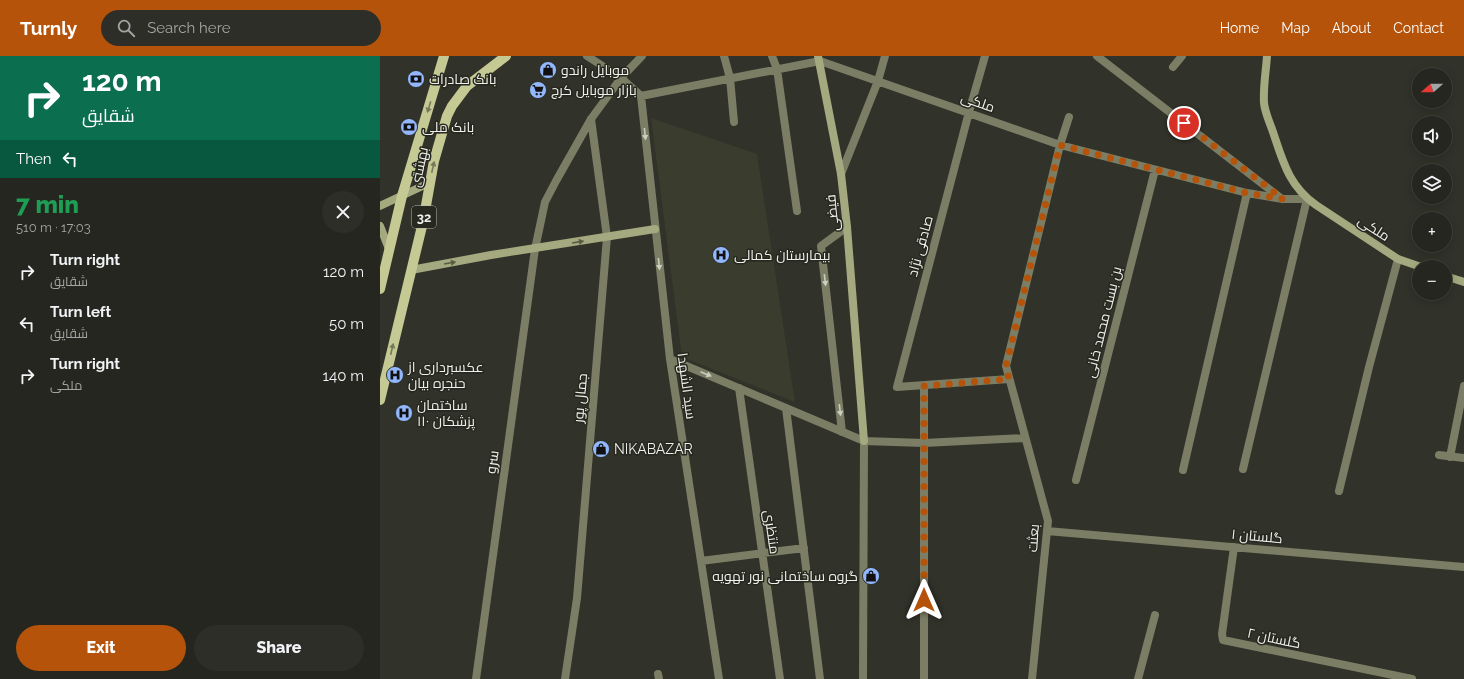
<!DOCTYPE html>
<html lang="en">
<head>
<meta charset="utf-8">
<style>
  body { margin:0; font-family:Raleway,Cairo,sans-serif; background:#2d2e28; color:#f1f3f6; height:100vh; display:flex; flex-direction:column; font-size:15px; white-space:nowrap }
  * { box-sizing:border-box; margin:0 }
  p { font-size:13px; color:#a3a5a4 }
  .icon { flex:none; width:22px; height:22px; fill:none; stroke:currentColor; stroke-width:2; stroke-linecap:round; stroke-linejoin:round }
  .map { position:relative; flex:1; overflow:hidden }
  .drawer { display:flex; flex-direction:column; background:#25261f; width:380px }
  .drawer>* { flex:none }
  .top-card { background:#0b6e4f; color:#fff; overflow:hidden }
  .needle { width:26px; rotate:250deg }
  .buttons { position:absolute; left:1032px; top:12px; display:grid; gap:8px }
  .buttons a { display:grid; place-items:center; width:40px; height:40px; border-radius:50%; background:#25261f; box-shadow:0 2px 10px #0003,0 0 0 1px #42433d; font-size:20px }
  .pin { position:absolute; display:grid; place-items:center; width:34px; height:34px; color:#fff; margin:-17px; border:2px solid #fff; border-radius:50%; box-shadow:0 1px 4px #0007 }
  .me { position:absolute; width:44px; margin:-22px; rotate:0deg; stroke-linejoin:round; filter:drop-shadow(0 0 3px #0008) }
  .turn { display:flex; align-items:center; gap:14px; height:84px; padding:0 16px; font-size:18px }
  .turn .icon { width:52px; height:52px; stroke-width:2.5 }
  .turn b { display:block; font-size:28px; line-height:34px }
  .then { display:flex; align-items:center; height:38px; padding:0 16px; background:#0003; gap:8px; font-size:15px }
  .round { display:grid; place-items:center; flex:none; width:42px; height:42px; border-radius:21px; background:#2d2e28 }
  .head { display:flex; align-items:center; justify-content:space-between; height:68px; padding:0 16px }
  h1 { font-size:24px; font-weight:800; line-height:30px; color:#1e9e55 }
  .primary-button { display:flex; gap:8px; margin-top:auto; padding:8px 16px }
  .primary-button a { flex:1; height:46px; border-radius:24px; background:#b45309; color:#fff; font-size:16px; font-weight:800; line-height:46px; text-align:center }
  .primary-button a+a { background:#2d2e28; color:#f1f3f6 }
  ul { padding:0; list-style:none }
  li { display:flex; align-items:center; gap:12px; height:52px; padding:0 16px }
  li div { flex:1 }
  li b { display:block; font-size:15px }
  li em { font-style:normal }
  header { display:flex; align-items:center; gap:24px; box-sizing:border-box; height:56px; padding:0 20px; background:#b45309; color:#fff }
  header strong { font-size:19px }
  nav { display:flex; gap:22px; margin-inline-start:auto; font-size:14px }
  .search { width:280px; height:36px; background:#2d2e28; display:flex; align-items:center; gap:10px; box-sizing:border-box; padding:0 14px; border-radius:22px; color:#a3a5a4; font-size:15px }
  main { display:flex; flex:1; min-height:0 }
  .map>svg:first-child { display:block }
  .built { fill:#3a3c2d }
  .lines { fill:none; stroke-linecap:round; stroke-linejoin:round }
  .street { stroke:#7b7e64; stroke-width:8 }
  .secondary { stroke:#a4a97f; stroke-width:8 }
  .primary { stroke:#c5ca94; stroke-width:10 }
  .oneway { fill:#76795a }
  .oneway2 { fill:#cccec2 }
  .oneway3 { fill:#595c45 }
  .route { stroke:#b45309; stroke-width:7; stroke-dasharray:0 12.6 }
  .labels { text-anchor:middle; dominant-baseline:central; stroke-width:3; stroke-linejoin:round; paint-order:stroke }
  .shield { fill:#27281f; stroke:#b3b4ad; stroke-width:1 }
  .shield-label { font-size:13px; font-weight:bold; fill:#eff0ea }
  .poi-label { font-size:14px; fill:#eff0ea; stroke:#27281f; text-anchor:start }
  .street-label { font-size:14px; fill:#eff0ea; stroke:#27281f }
</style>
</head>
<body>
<header>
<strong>Turnly</strong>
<div class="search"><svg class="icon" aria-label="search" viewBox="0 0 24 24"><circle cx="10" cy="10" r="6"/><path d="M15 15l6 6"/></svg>Search here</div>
<nav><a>Home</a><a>Map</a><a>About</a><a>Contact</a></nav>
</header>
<main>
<section class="drawer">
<div class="top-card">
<div class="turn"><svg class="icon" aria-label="right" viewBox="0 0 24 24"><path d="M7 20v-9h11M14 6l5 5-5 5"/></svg><div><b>120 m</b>شقایق</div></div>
<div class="then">Then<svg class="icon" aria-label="left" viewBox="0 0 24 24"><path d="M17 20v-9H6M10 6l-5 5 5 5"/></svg></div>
</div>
<div class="head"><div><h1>7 min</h1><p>510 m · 17:03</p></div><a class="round"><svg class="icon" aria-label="close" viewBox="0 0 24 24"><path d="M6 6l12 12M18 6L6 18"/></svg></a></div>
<ul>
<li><svg class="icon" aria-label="right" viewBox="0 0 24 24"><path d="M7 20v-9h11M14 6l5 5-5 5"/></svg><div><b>Turn right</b><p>شقایق</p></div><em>120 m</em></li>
<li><svg class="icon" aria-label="left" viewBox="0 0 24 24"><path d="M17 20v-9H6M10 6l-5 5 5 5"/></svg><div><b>Turn left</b><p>شقایق</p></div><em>50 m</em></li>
<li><svg class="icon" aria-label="right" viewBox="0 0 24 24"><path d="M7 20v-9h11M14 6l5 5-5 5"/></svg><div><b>Turn right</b><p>ملکی</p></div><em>140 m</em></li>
</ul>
<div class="primary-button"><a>Exit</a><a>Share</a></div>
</section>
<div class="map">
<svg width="1084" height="623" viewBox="0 0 1084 623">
  <rect width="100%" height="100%" fill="#313229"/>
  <path class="built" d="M271,62L377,98L415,346L302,301Z"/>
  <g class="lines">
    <path class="street" d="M207,0L241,22L261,40
      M344,0L350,22L354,66
      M392,0L397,13L417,155
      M605,0L589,56L517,331L629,323
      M717,0L902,143
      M793,11L802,0
      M261,40L440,5L680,89L867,137L903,143H927L863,413
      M261,40L290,303L339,623
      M461,118L498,25L505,0
      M290,303L484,385L544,387L645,382
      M544,330V623
      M359,332L400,623
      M406,352L440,623
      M462,376L441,190L467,171
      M1059,399L1084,402
      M1070,401L1084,330
      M803,414L867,137
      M696,424L775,114
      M959,435L989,311L1018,203
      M667,475L1084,511
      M854,491L842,578L843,584L1032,623
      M321,505L424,492
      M278,618L279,623
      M96,623L155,193L165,146L176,125L211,63L241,22L262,0
      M185,623L197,542L227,181L211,63
      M483,623L484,385
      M652,623L668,465L626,310L680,89L689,61
      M758,623L775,559"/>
    <path class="secondary" d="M438,0L461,118L467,171L484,385
      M887,0C886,15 883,32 884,47C885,57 890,67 893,76C903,106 909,130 936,149L1018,203L1041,211
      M0,150L49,127
      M0,170L9,193
      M31,214L111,199L275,173
      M1065,220L1084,226"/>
    <path class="primary" d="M0,233L22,140L64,0
      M0,344L43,166L54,105L67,60L72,50L87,30L126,0"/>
  </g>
  <defs><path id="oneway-solid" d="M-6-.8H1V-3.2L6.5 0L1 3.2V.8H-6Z"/></defs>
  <g class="oneway">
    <use href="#oneway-solid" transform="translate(49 51) rotate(107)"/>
    <use href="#oneway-solid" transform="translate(53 111) rotate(-78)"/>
    <use href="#oneway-solid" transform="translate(12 293) rotate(-77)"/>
  </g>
  <g class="oneway2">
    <use href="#oneway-solid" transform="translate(265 78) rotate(84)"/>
    <use href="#oneway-solid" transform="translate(279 208) rotate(84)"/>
    <use href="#oneway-solid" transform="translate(445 224) rotate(83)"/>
    <use href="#oneway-solid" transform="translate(326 318) rotate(23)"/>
    <use href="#oneway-solid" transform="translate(460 354) rotate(83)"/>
  </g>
  <g class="oneway3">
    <use href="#oneway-solid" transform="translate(198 186) rotate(-9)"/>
    <use href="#oneway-solid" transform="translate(70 207) rotate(-10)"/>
  </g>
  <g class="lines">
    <path class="route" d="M544,544V330L629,323L626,310L680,89L867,137L903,143L804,67"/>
  </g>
  <defs>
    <g id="shop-disc" transform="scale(0.9)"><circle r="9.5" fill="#92b7fd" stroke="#27281f"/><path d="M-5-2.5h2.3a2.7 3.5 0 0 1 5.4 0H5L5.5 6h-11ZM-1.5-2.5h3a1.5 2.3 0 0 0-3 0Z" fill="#111"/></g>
    <g id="bank-disc" transform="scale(0.9)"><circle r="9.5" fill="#92b7fd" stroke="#27281f"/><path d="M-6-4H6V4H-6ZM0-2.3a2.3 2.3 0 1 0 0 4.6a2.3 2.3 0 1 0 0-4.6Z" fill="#111"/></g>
    <g id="supermarket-disc" transform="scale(0.9)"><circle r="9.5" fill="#92b7fd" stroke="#27281f"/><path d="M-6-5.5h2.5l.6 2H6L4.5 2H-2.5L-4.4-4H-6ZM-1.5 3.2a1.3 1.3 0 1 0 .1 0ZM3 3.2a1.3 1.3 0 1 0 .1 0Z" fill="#111"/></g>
    <g id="hospital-disc" transform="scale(0.9)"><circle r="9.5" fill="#92b7fd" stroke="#27281f"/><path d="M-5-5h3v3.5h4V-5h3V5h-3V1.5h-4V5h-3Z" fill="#111"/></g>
  </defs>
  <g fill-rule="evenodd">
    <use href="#shop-disc" x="168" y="14"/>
    <use href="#bank-disc" x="36" y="23"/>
    <use href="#supermarket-disc" x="158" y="34"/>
    <use href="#bank-disc" x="29" y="71"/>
    <use href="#hospital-disc" x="341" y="199"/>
    <use href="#hospital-disc" x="15" y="319"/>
    <use href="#hospital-disc" x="24" y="357"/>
    <use href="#shop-disc" x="221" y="393"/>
    <use href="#shop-disc" x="491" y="520"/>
  </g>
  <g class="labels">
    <rect class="shield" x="32" y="150" width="24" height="22" rx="3"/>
    <g class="shield-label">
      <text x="44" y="161">32</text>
    </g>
    <g class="poi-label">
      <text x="181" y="14">موبایل راندو</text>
      <text x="49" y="23">بانک صادرات</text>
      <text x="171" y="34">بازار موبایل کرج</text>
      <text x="42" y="71">بانک ملی</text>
      <text x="354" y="199">بیمارستان کمالی</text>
      <text x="28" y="311">عکسبرداری از<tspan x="28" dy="16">حنجره بیان</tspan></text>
      <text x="37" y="349">ساختمان<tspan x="37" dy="16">پزشکان ۱۱۰</tspan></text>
      <text x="234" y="393">NIKABAZAR</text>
      <text x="478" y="520" text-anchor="end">گروه‌ ساختمانی نور تهویه</text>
    </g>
    <g class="street-label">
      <text transform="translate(598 46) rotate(19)">ملکی</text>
      <text transform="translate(39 111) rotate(-78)">بهشتى</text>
      <text transform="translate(452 157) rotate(-96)">فیضی</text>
      <text transform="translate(994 172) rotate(33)">ملکی</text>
      <text transform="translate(540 190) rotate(-75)">صادقی نژاد</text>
      <text transform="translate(723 266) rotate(-76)">بن بست محمد خانی</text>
      <text transform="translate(307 330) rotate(82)">سید الشهدا</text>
      <text transform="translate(200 342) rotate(-85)">جمال پور</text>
      <text transform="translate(112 406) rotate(-82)">سرو</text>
      <text transform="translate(392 476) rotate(82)">منتظری</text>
      <text transform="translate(877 480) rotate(5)">گلستان ۱</text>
      <text transform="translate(653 482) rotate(-86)">بعثت</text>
      <text transform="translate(894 582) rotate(12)">گلستان ۲</text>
    </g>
  </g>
</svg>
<div class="buttons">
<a><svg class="needle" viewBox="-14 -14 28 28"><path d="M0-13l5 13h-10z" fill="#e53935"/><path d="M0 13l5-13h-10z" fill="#a3a5a4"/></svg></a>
<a><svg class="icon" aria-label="sound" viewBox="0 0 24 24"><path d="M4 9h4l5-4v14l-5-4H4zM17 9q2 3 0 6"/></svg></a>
<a><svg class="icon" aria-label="layers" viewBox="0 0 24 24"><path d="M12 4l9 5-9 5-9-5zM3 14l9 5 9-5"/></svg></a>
<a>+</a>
<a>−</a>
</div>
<div class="pin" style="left:804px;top:67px;background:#d93025"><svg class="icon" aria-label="arrive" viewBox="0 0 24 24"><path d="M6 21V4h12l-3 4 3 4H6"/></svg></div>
<svg class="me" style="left:544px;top:544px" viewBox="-20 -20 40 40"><path d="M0-17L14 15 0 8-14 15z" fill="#b45309" stroke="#fff" stroke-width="4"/></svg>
</div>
</main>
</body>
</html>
